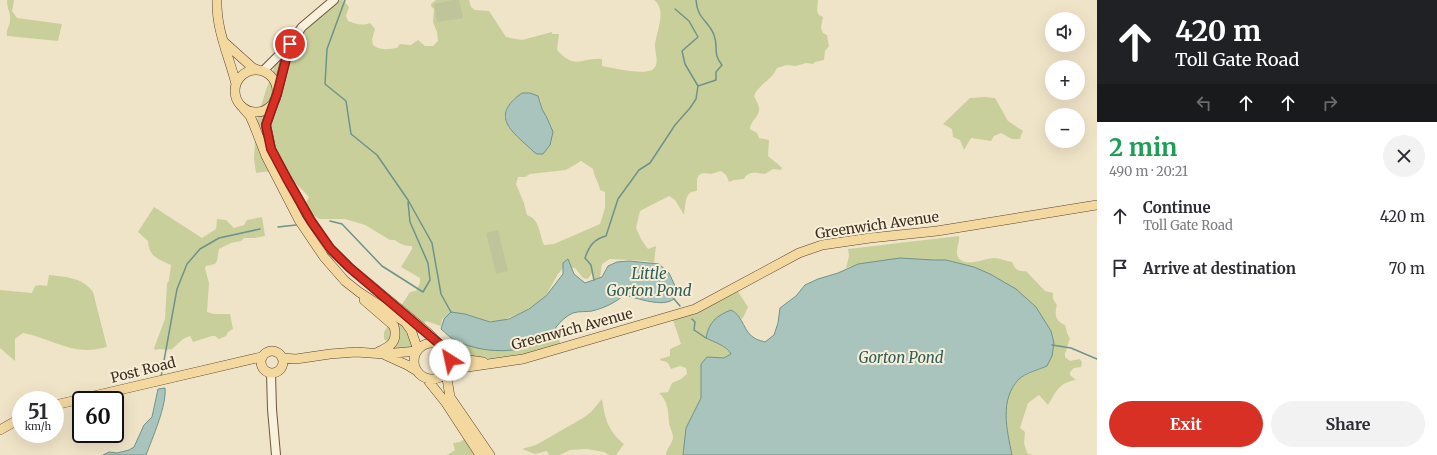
<!DOCTYPE html>
<html lang="en">
<head>
<meta charset="utf-8">
<style>
  body { margin:0; font-family:Merriweather,serif; background:#f2f2f3; color:#2b2b33; height:100vh; display:flex; flex-direction:column; font-size:15px; white-space:nowrap }
  * { box-sizing:border-box; margin:0 }
  p { font-size:13px; color:#7c7c81 }
  .icon { flex:none; width:22px; height:22px; fill:none; stroke:currentColor; stroke-width:2; stroke-linecap:round; stroke-linejoin:round }
  .map { position:relative; flex:1; overflow:hidden }
  .panel { display:flex; flex-direction:column; background:#fff; width:340px }
  .panel>* { flex:none }
  .guide { background:#202124; color:#fff; overflow:hidden }
  .fabs { position:absolute; left:1045px; top:12px; display:grid; gap:8px }
  .fabs a { display:grid; place-items:center; width:40px; height:40px; border-radius:50%; background:#fff; box-shadow:0 4px 16px #0002; font-size:20px }
  .speed { position:absolute; left:12px; top:391px; display:flex; gap:8px; font-size:20px; font-weight:700; text-align:center }
  .speed>* { display:grid; place-content:center; width:52px; height:52px; border-radius:50%; background:#fff; box-shadow:0 4px 16px #0002; line-height:1 }
  .speed small { font-size:10px; font-weight:400 }
  .speed .limit { border:2px solid #111; border-radius:6px; background:#fff; color:#111 }
  .pin { position:absolute; display:grid; place-items:center; width:34px; height:34px; color:#fff; margin:-17px; border:2px solid #fff; border-radius:50%; box-shadow:0 1px 4px #0007 }
  .me { position:absolute; width:44px; margin:-22px; rotate:325deg; stroke-linejoin:round; filter:drop-shadow(0 0 3px #0008) }
  .turn { display:flex; align-items:center; gap:14px; height:84px; padding:0 12px; font-size:18px }
  .turn .icon { width:52px; height:52px; stroke-width:2.5 }
  .turn b { display:block; font-size:28px; line-height:34px }
  .lanes { display:flex; align-items:center; height:38px; padding:0 12px; background:#0003; justify-content:center; gap:20px; direction:ltr }
  .lanes .off { opacity:.35 }
  .round { display:grid; place-items:center; flex:none; width:42px; height:42px; border-radius:21px; background:#f2f2f3 }
  .head { display:flex; align-items:center; justify-content:space-between; height:68px; padding:0 12px }
  h1 { font-size:24px; font-weight:700; line-height:30px; color:#1e9e55 }
  .cta { display:flex; gap:8px; margin-top:auto; padding:8px 12px }
  .cta a { flex:1; height:46px; border-radius:24px; background:#d93025; color:#fff; font-size:16px; font-weight:700; line-height:46px; text-align:center }
  .cta a+a { background:#f2f2f3; color:#2b2b33 }
  ul { padding:0; list-style:none }
  li { display:flex; align-items:center; gap:12px; height:52px; padding:0 12px }
  li div { flex:1 }
  li b { display:block; font-size:15px }
  li em { font-style:normal }
  main { display:flex; flex:1; min-height:0 }
  .map>svg:first-child { display:block }
  .green { fill:#c9cf9b; fill-rule:evenodd }
  .cemetery { fill:#bfc49a }
  .water { fill:#a9c4bc; stroke:#6f938a }
  .lines { fill:none; stroke-linecap:round; stroke-linejoin:round }
  .stream { stroke:#6f938a; stroke-width:1.5 }
  .secondary-casing { stroke:#6f573f; stroke-width:10 }
  .primary-casing { stroke:#5b4430; stroke-width:10 }
  .secondary { stroke:#faf1dc; stroke-width:8 }
  .primary { stroke:#f3d9a0; stroke-width:9 }
  .route-casing { stroke:#8d1f18; stroke-width:10 }
  .route { stroke:#d93025; stroke-width:7 }
  .labels { text-anchor:middle; dominant-baseline:central; stroke-width:4; stroke-linejoin:round; paint-order:stroke }
  .street-label { font-size:14px; fill:#3d2e20; stroke:#f7eed8 }
  .water-label { font-size:15px; font-style:italic; fill:#2f5d5a; stroke:#f7eed8 }
</style>
</head>
<body>
<main>
<div class="map">
<svg width="1097" height="455" viewBox="0 0 1097 455">
  <rect width="100%" height="100%" fill="#f0e4c8"/>
  <path class="green" d="M7,0H14L12,11L17,18L62,24L58,41L7,36C6,28 10,27 10,20C11,13 7,9 7,0Z
    M335,0H343L349,7L346,16L348,21C355,24 363,26 370,23L375,29L372,40L373,45C380,51 389,49 397,48L400,44L411,45L418,40L425,46H433L438,41L437,32L433,22L434,9L431,6V4L436,0H469L471,7L475,10L489,11L506,37L522,40L552,32V34H559L557,50C576,71 581,57 602,59V66C614,68 641,75 652,70C661,65 654,51 655,44C657,30 667,10 654,0H818L817,11L819,15L823,17L821,28L823,33L827,35L829,46L825,51L824,60L815,62L813,64L806,63L796,66L787,65L777,68C771,81 759,84 754,96C756,100 759,105 759,108C760,117 750,121 750,129L757,133L759,138L769,140L768,156C773,161 778,163 782,168L781,170L773,169L765,174C756,173 749,170 744,179L734,180L729,182L726,175L721,171L711,174L703,173L699,175L697,179V191C684,191 686,204 684,215L675,200L669,196L640,211L636,228L641,239L648,249L656,246L654,263L647,261L610,259L602,264L600,278L595,280L593,274H591L588,279L583,278L575,268L564,267L558,274L545,297L525,311L501,321H486L472,316L452,313L442,319L441,326L426,321C419,331 413,341 410,353H387L388,342L384,339V332L410,292L416,291L420,283V278L401,267L412,249V246C405,246 400,244 395,240H390L365,225L345,219H319L305,209V205L309,197C292,179 282,168 256,173L254,159L256,123L266,90L277,60L285,45ZM540,99L542,109L547,118L534,152L512,131L504,116ZM581,161L593,169C594,177 599,183 600,190L605,192V208L600,224L554,244L544,245C539,234 540,219 527,215L524,203L516,184L518,177H525L530,174L566,170Z
    M985,97L995,98L1008,121L1023,131L1021,135L1020,139H1012L1001,133L994,136L991,141L971,138L964,150L960,140L953,137L952,129L943,124L970,98Z
    M154,207L202,238L216,229L217,219L226,220L234,228L244,225L247,220L262,217L265,236L255,238H244L241,241L231,243L219,249L217,261L215,264L206,266L205,268L209,283L207,312L214,314H230L233,329L228,332L226,336L219,339L215,336H212L193,342L190,336L183,339L171,350L170,349L167,350L160,349L155,350L154,348L165,319L167,284L169,280L171,265C158,259 149,257 148,241L138,232Z
    M959,236C960,242 956,248 957,254C961,270 985,258 994,258C999,258 1006,261 1012,262C1015,269 1018,272 1026,271L1045,291L1053,293V299L1057,305C1054,314 1056,322 1065,325L1067,333L1070,339C1067,344 1068,349 1065,353V357L1070,361L1080,359L1082,363L1081,367L1074,368L1070,372V375L1076,380C1058,383 1057,391 1048,405L1039,395L1028,403L1020,428L1025,432L1024,443L1027,453L1032,455H1012L1009,442L1005,410L1010,391L1020,378L1047,366L1051,331L1036,307L1026,298L946,260L858,264L846,268L849,256L848,249Z
    M49,275C66,277 82,277 93,292L107,347C73,357 54,339 23,333L15,339V361L0,348V290L32,293L35,286L40,285L47,286Z
    M737,290L748,307L745,314L742,319L740,317L706,338C714,342 727,346 731,354L724,358L707,357L701,378L702,386L701,398L686,428L683,455H666C666,449 672,444 673,438C673,432 669,427 669,422C668,411 668,401 659,393L668,392L672,383L681,379L687,374L686,368L680,366L671,369C668,363 668,361 661,361L660,359L670,356V349L681,344L672,317Z
    M557,329L561,348L523,359L471,362L454,360V344L452,336L530,342L547,341L554,336Z
    M602,399C605,419 608,431 624,444L616,455H609L604,452L587,449L570,450L560,455H549L547,451L535,454L522,449L536,445L583,418L591,412Z
    M470,435L485,455H447L455,450L453,443L460,442Z"/>
  <path class="cemetery" d="M452,0H459L463,18L437,22L434,4Z
    M498,230L508,271L496,274L486,233Z"/>
  <path class="water" d="M522,93H530L538,96L542,109L547,118L553,132L550,145L543,154H537L534,152C513,132 488,117 522,93Z
    M900,258L933,260H946L974,267L990,274L1016,289L1036,307L1051,331L1054,343L1052,356L1047,366C1040,369 1024,374 1019,379C999,400 1007,430 1012,455H683L686,428L701,398V364L707,357L724,358L731,354C727,346 714,342 706,338C709,322 716,316 731,310C744,316 743,333 756,339C758,340 762,341 765,342L774,335L778,323L780,308L796,296L805,285L818,279L838,273L858,264Z
    M568,259L574,274L585,283L602,277L608,266L617,262L629,261L659,264L669,273L676,288L674,299C662,308 638,298 624,295C615,303 604,308 592,311C586,312 579,311 573,313C566,316 561,321 556,327V337C544,341 532,346 520,349C499,353 472,350 453,339C449,337 445,332 441,329L444,319L451,312L465,314L490,322L509,319L529,309L546,296L563,274V263Z
    M165,388C167,405 152,439 146,455H103L109,452L117,453L129,450L134,447L144,425L152,417L158,389Z"/>
  <g class="lines">
    <path class="stream" d="M345,0L327,49L325,84L346,101L351,134L377,155L408,200L432,243L441,294L451,312
      M696,0C697,19 709,21 714,35C719,48 712,53 722,65L716,72V80L698,86
      M330,221L342,224L382,266L423,292L430,280L428,263L410,222L408,202
      M278,227L296,225
      M594,280L591,265L585,258C589,246 594,239 606,236L618,199L639,170L650,163L675,125L690,108L696,99L698,86L685,64L682,51L698,37L689,21L675,9
      M674,299L680,306
      M692,319L695,322L694,330L706,338
      M1052,345L1071,348L1097,359
      M161,377L177,289L187,264L200,249L219,238L260,229"/>
    <g class="secondary-casing">
      <path id="secondary" d="M263,71L290,44L302,27L334,0
        M277,94L289,45
        M271,373L272,409L276,455"/>
    </g>
    <g class="primary-casing">
      <path id="primary" d="M217,0C216,30 229,56 236,84
        M224,42L253,68L258,70
        M235 91a21 21 0 1 1 42 0a21 21 0 1 1-42 0Z
        M274,101L266,125L271,149L287,179L311,221L329,248L350,268L427,332L440,345
        M243,108L250,116L254,125L266,156L299,220L324,257L345,281L359,292L405,322L411,330L418,350
        M364,300L394,326C398,342 391,346 378,352
        M414 361a18 18 0 1 1 36 0a18 18 0 1 1-36 0Z
        M446,350L469,360L483,362
        M261 362a11 11 0 1 1 22 0a11 11 0 1 1-22 0Z
        M385,355L407,365L417,371
        M282,358L296,359L330,354L356,352L384,354L417,351
        M447,370L523,359L695,309L799,253L822,245L870,238L937,231L1097,205
        M446,372L450,397L490,455
        M426,378L446,403L480,455
        M55,405L261,357
        M0,430L21,418"/>
    </g>
    <use href="#secondary" class="secondary"/>
    <use href="#primary" class="primary"/>
  </g>
  <g class="lines">
    <g class="route-casing">
      <path id="route" d="M290,44L277,94L266,125L271,149L287,179L311,221L330,248L350,268L443,347L448,355L450,360"/>
    </g>
    <use href="#route" class="route"/>
  </g>
  <g class="labels">
    <g class="street-label">
      <text transform="translate(877 225) rotate(-8)">Greenwich Avenue</text>
      <text transform="translate(572 329) rotate(-15)">Greenwich Avenue</text>
      <text transform="translate(143 370) rotate(-14)">Post Road</text>
    </g>
    <g class="water-label">
      <text x="649" y="273">Little<tspan x="649" dy="17">Gorton Pond</tspan></text>
      <text x="901" y="357">Gorton Pond</text>
    </g>
  </g>
</svg>
<div class="fabs">
<a><svg class="icon" aria-label="sound" viewBox="0 0 24 24"><path d="M4 9h4l5-4v14l-5-4H4zM17 9q2 3 0 6"/></svg></a>
<a>+</a>
<a>−</a>
</div>
<div class="speed"><div>51<small>km/h</small></div><div class="limit">60</div></div>
<div class="pin" style="left:290px;top:44px;background:#d93025"><svg class="icon" aria-label="arrive" viewBox="0 0 24 24"><path d="M6 21V4h12l-3 4 3 4H6"/></svg></div>
<svg class="me" style="left:450px;top:360px" viewBox="-20 -20 40 40"><circle r="19" fill="#fff"/><path d="M0-13L10 11 0 6-10 11z" fill="#d93025"/></svg>
</div>
<section class="panel">
<div class="guide">
<div class="turn"><svg class="icon" aria-label="ahead" viewBox="0 0 24 24"><path d="M12 20V5M6 11l6-6 6 6"/></svg><div><b>420 m</b>Toll Gate Road</div></div>
<div class="lanes"><svg class="icon off" aria-label="left" viewBox="0 0 24 24"><path d="M17 20v-9H6M10 6l-5 5 5 5"/></svg><svg class="icon" aria-label="ahead" viewBox="0 0 24 24"><path d="M12 20V5M6 11l6-6 6 6"/></svg><svg class="icon" aria-label="ahead" viewBox="0 0 24 24"><path d="M12 20V5M6 11l6-6 6 6"/></svg><svg class="icon off" aria-label="right" viewBox="0 0 24 24"><path d="M7 20v-9h11M14 6l5 5-5 5"/></svg></div>
</div>
<div class="head"><div><h1>2 min</h1><p>490 m · 20:21</p></div><a class="round"><svg class="icon" aria-label="close" viewBox="0 0 24 24"><path d="M6 6l12 12M18 6L6 18"/></svg></a></div>
<ul>
<li><svg class="icon" aria-label="ahead" viewBox="0 0 24 24"><path d="M12 20V5M6 11l6-6 6 6"/></svg><div><b>Continue</b><p>Toll Gate Road</p></div><em>420 m</em></li>
<li><svg class="icon" aria-label="arrive" viewBox="0 0 24 24"><path d="M6 21V4h12l-3 4 3 4H6"/></svg><div><b>Arrive at destination</b></div><em>70 m</em></li>
</ul>
<div class="cta"><a>Exit</a><a>Share</a></div>
</section>
</main>
</body>
</html>
